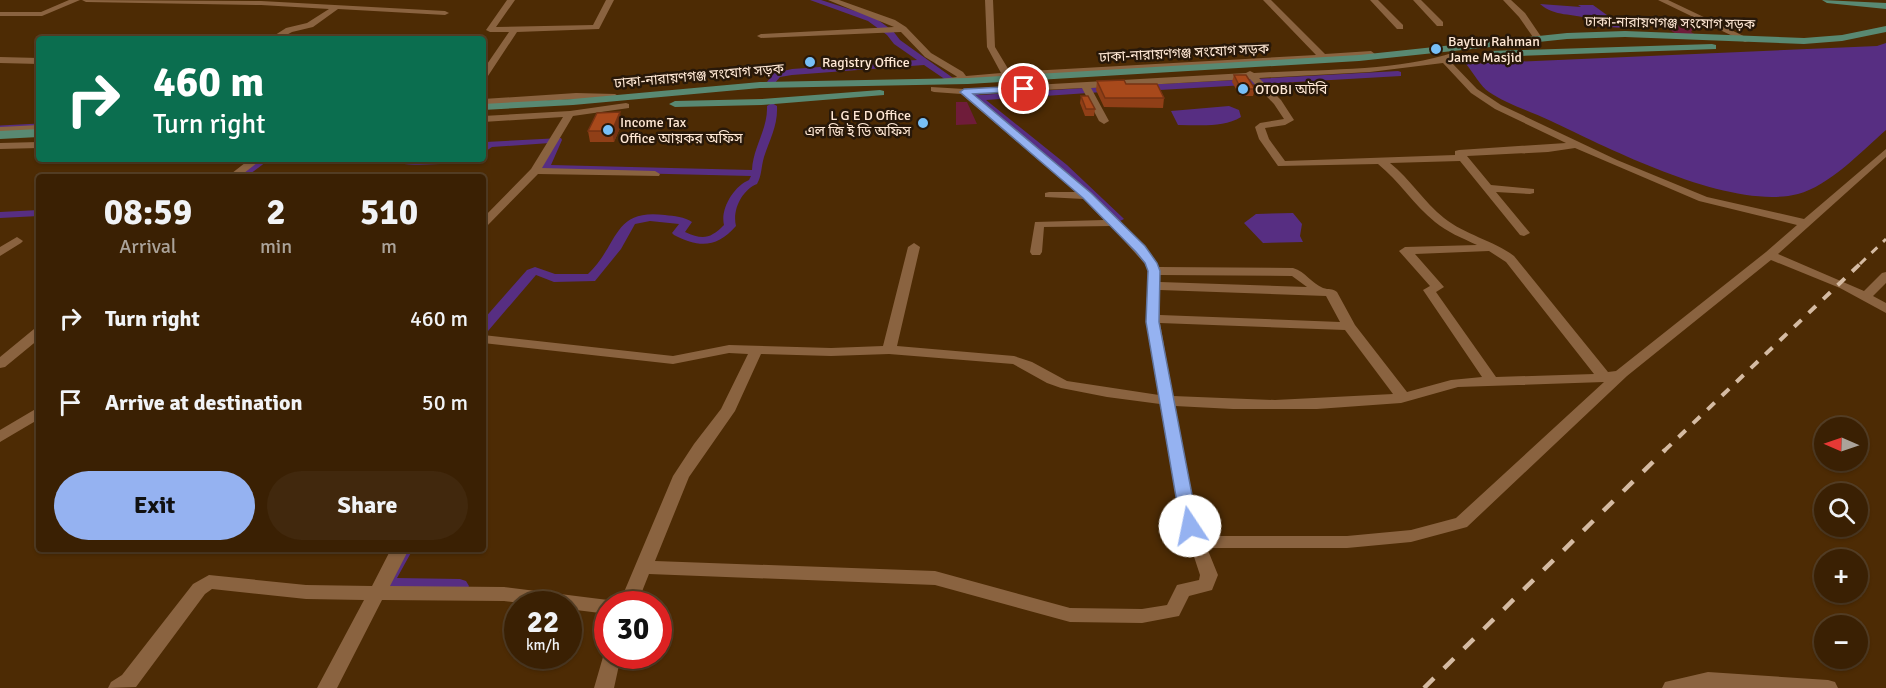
<!DOCTYPE html>
<html lang="en">
<head>
<meta charset="utf-8">
<style>
  body { margin:0; font-family:Signika,"Noto Sans Bengali",sans-serif; background:#41280d; color:#f1f3f6; height:100vh; display:flex; flex-direction:column; font-size:22px; white-space:nowrap }
  * { box-sizing:border-box; margin:0 }
  p { font-size:20px; color:#aba39a }
  .icon { flex:none; width:33px; height:33px; fill:none; stroke:currentColor; stroke-width:2; stroke-linecap:round; stroke-linejoin:round }
  .map { position:relative; flex:1; overflow:hidden }
  .drawer { position:absolute; left:36px; top:174px; width:450px; height:378px; display:flex; flex-direction:column; background:#3a2003; border-radius:6px; box-shadow:0 2px 4px #0004,0 0 0 2px #543e25 }
  .drawer>* { flex:none }
  .top-card { position:absolute; left:36px; top:36px; width:450px; height:126px; border-radius:6px; box-shadow:0 2px 4px #0004,0 0 0 2px #543e25; background:#0b6e4f; color:#fff; overflow:hidden }
  .needle { width:39px; rotate:272deg }
  .fabs { position:absolute; left:1814px; top:417px; display:grid; gap:12px }
  .fabs a { display:grid; place-items:center; width:54px; height:54px; border-radius:50%; background:#3a2003; box-shadow:0 2px 4px #0004,0 0 0 2px #543e25; font-size:30px }
  .speed { position:absolute; left:504px; top:591px; display:flex; gap:12px; font-size:30px; font-weight:700; text-align:center }
  .speed>* { display:grid; place-content:center; width:78px; height:78px; border-radius:50%; background:#3a2003; box-shadow:0 2px 4px #0004,0 0 0 2px #543e25; line-height:1 }
  .speed small { font-size:15px; font-weight:400 }
  .speed .limit { border:9px solid #d22; background:#fff; color:#111 }
  .pin { position:absolute; display:grid; place-items:center; width:51px; height:51px; color:#fff; margin:-26px; border:3px solid #fff; border-radius:50%; box-shadow:0 2px 6px #0007 }
  .me { position:absolute; width:66px; margin:-33px; rotate:349deg; stroke-linejoin:round; filter:drop-shadow(0 0 4px #0008) }
  .turn { display:flex; align-items:center; gap:21px; height:126px; padding:0 18px; font-size:27px }
  .turn .icon { width:78px; height:78px; stroke-width:2.5 }
  .turn b { display:block; font-size:42px; line-height:51px }
  .eta { display:flex; justify-content:space-evenly; align-items:center; height:102px; text-align:center }
  .eta b { font-size:36px; font-weight:800; line-height:42px }
  .action { display:flex; gap:12px; margin-top:auto; padding:12px 18px }
  .action a { flex:1; height:69px; border-radius:36px; background:#95b2f1; color:#111; font-size:24px; font-weight:800; line-height:69px; text-align:center }
  .action a+a { background:#41280d; color:#f1f3f6 }
  ul { padding:0; list-style:none }
  li { display:flex; align-items:center; gap:18px; height:84px; padding:0 18px }
  li div { flex:1 }
  li b { display:block; font-size:22px }
  li em { font-style:normal }
  .map>svg:first-child { display:block }
  .green { fill:#6f1c3a }
  .water { fill:#572e82 }
  .lines { fill:none; stroke-linecap:round; stroke-linejoin:round }
  .stream { stroke:#572e82; stroke-width:3 }
  .canal { fill:#572e82; fill-rule:evenodd }
  .minor { fill:#8a6340; fill-rule:evenodd }
  .major { fill:#598972; fill-rule:evenodd }
  .rail-far2 { stroke:#d5bba3; stroke-width:3; stroke-dasharray:8 8; stroke-linecap:butt }
  .rail-far1 { stroke:#d5bba3; stroke-width:4; stroke-dasharray:10 10; stroke-linecap:butt }
  .rail { stroke:#d5bba3; stroke-width:4.5; stroke-dasharray:14 14; stroke-linecap:butt }
  .wall { fill:#903f17 }
  .shaded-wall { fill:#763313 }
  .building { fill:#a8491b; stroke:#763313; stroke-width:1.5 }
  .route { fill:#95b2f1; stroke:#61749d; stroke-width:1.5 }
  .poi-dot { fill:#77bff7; stroke:#281809; stroke-width:2 }
  .labels { text-anchor:middle; dominant-baseline:central; stroke-width:5; stroke-linejoin:round; paint-order:stroke }
  .far-street-label { font-size:14px; fill:#ffe8d5; stroke:#281809 }
  .far-poi-label { font-size:14px; fill:#ffe8d5; stroke:#281809; text-anchor:start }
</style>
</head>
<body>
<div class="map">
<svg width="1886" height="688" viewBox="0 0 1886 688">
  <rect width="100%" height="100%" fill="#4d2b04"/>
  <path class="green" d="M1688,19L1693,29L1691,32L1703,39H1685L1656,22Z
    M967,102L977,124L956,125V102Z"/>
  <path class="water" d="M1540,4L1581,7L1578,5H1593L1625,28L1593,26L1589,23L1590,19C1572,13 1555,17 1540,4Z
    M1886,43V130C1862,151 1829,186 1798,194C1731,211 1612,150 1551,121C1533,112 1506,104 1489,92C1480,86 1473,72 1466,64L1877,46Z
    M1229,106L1239,110L1241,117C1223,128 1200,125 1178,125L1171,111Z
    M1293,213L1302,224L1300,236L1303,242L1263,243L1244,223L1256,214Z"/>
  <g class="lines">
    <path class="stream" d="M0,127L39,125"/>
    <path class="canal" d="M810,0H821L874,17L893,31L900,40L953,78L946,80L924,65L792,75L780,77L774,84H768L767,82L774,73L792,69L917,60L894,44L887,35L868,21Z
      M1398,71L1401,72V76L1142,91L1137,88L1142,85Z
      M1114,86L1117,87V91L986,100L1067,165L1122,217L1124,219L1118,222L1114,221L1059,169L970,96L975,93L980,95Z
      M772,103L777,106C778,125 770,139 764,157C761,167 762,175 757,184C742,190 732,210 736,226C717,248 699,248 674,235L672,233L679,224L650,221L635,224L621,249L595,281L554,282L536,275L488,331L483,332V320L527,270L535,267L555,274H588C619,245 612,208 665,215C674,216 685,217 692,222L685,232C703,240 710,239 724,225C720,209 734,186 749,180L751,176L544,171L539,168L550,143L492,147L483,153V144L485,142L561,138L562,140L551,165L752,170C753,147 768,129 767,106Z
      M258,159H270L246,177H234Z
      M386,159H473L468,162C450,163 400,169 386,159Z
      M39,210V216L0,218V212Z
      M395,549H413L397,578L460,579L466,581L469,586L466,591L460,593L385,592L379,590L376,585Z"/>
    <path class="minor" d="M69,0H80L42,16H0V12H41Z
      M82,0L261,1L445,11L449,13L445,15L338,9L313,27L292,32L279,39H269L286,28L307,23L329,9L261,5L86,2Z
      M507,0H515L496,27L593,25L606,0H614L599,29L517,32L486,79L483,80V70L509,32H490L486,30Z
      M828,0H839L895,20L906,27L931,53L963,72L966,76L1001,73L987,47L985,0H993L995,47L1010,72L1316,55L1263,0H1271L1325,54L1371,51L1375,54L1371,57L1007,78L944,84L941,83V79L957,77L956,76L925,57L901,32L761,38L757,36L761,34L894,27Z
      M1370,0H1378L1403,25V29H1397Z
      M1413,0H1421L1443,22V26H1437Z
      M1503,0H1511L1525,13L1542,38L1541,40H1535L1519,17Z
      M1658,0H1668L1752,40L1745,42Z
      M1455,52L1459,55L1450,61L1477,89L1501,105L1617,160L1707,197L1804,219L1886,149V157L1778,254L1864,291L1882,273L1886,272V283L1873,296L1886,303V313L1840,288L1771,260L1627,376L1467,527L1411,542L1347,548H1207L1218,575L1212,590L1189,596L1179,616L1142,623L1070,622L935,585L649,574L637,604H619L673,476L694,444L721,409L748,354L729,353L673,364L483,343V335L673,356L729,345L831,348L883,346L908,247L914,243L920,247L897,346L1014,356L1032,362L1067,381L1159,395L1146,322L1148,271L1145,264L1111,226L1044,227L1042,252L1040,255H1032L1030,252L1035,222L1104,220L1084,199L1045,197V193L1049,192H1076L961,94L934,92L931,91V87L964,89L1246,73L1250,71L1254,73C1317,69 1396,72 1455,52ZM1443,63L1471,93L1495,109L1566,143L1459,150L1455,151V155L1285,161L1269,139L1265,128L1285,125L1294,120L1281,100L1259,78L1370,72ZM1250,79L1274,104L1284,119L1260,123L1255,127L1259,139L1278,166L1378,164C1399,181 1414,205 1435,222C1447,232 1462,238 1477,245L1405,247L1399,251L1430,286L1423,290L1482,377L1451,380L1407,392L1355,325L1337,292C1332,288 1329,290 1323,288C1311,283 1306,272 1293,268L1159,267L1144,246L1091,194L972,94L1082,88L1099,121L1104,124L1109,121L1091,88ZM1575,148L1699,201L1797,225L1766,252L1616,371L1608,372L1514,256C1493,240 1465,235 1444,218C1424,202 1410,179 1390,163L1460,161L1520,235L1524,236L1530,233L1496,192L1530,194L1534,193V189L1491,185L1467,156L1548,152ZM1489,251L1506,262L1594,374L1496,377L1436,292L1444,287L1415,254ZM1160,275L1292,276L1307,287L1160,282ZM1160,290L1326,296L1340,322L1160,315ZM1160,323L1345,330L1393,394L1275,400L1173,396ZM761,354L831,356L889,354L1013,364L1047,383L1061,388L1107,397L1160,404L1178,508L1200,575L1199,580L1177,585L1167,605L1142,609L1070,608L935,571L655,561L689,477L735,411ZM1604,382L1456,518L1411,530L1347,536H1203L1194,508L1175,406L1233,409H1317L1401,403L1458,387Z
      M0,57L39,58V64L0,63Z
      M576,93L615,94L620,97L615,100L576,99L483,105V99Z
      M626,103L629,104V108L573,116L542,168L655,171L660,174L659,176L538,174L487,226L483,227V218L531,169L563,117L483,122V116L570,111Z
      M39,125V131L0,133V127Z
      M39,142V148L0,149V143Z
      M250,159H262L239,177H227Z
      M17,237L23,241L21,243L0,256V247Z
      M39,328V339L5,367L0,368V357L34,329Z
      M39,407V419L0,442V430Z
      M391,549H409L390,586L504,587L608,600L616,604H608V614L568,609V604H531L504,601L382,600L337,688H317L364,600L306,599L212,589L205,594L136,687L108,688L111,682L122,675L193,584L209,575L306,585L372,586Z
      M605,650H608V656H621L614,688H594Z
      M1708,672L1828,680L1835,682L1838,688H1662L1665,682Z"/>
    <path class="major" d="M1822,0L1886,3V9L1827,3Z
      M1886,26V32L1842,41L1804,44L1625,37L1567,39L1359,61L968,84L760,88L573,105L483,110V104L573,99L760,82L968,78L1359,55L1567,33L1625,31L1804,38L1842,35Z
      M1712,44L1716,45V49L1489,57L1484,54L1489,51Z
      M880,90L884,91V95L762,105L675,107L669,104L675,101L762,99Z
      M39,129V137L0,139V131Z"/>
    <path class="rail-far2" d="M1860,264L1886,239"/>
    <path class="rail-far1" d="M1664,451L1861,263"/>
    <path class="rail" d="M1424,688L1665,450"/>
  </g>
  <path class="wall" d="M1234,75L1255,89L1253,96H1240L1232,82Z
    M1097,81L1126,84L1164,98L1163,108L1104,107L1096,90Z
    M1081,96L1095,109L1094,116H1085L1080,103Z
    M622,123L614,142H590L588,131Z"/>
  <path class="shaded-wall" d="M620,112L622,123L614,142L612,131Z"/>
  <path class="building" d="M1234,75H1246L1255,89H1241Z
    M1124,80L1126,84H1157L1164,98H1105L1097,81Z
    M1081,96H1088L1095,109H1086Z
    M620,112L612,131H588L597,113Z"/>
  <path class="route" d="M1024,86L1029,89L1028,91L973,94L1091,193L1145,246L1157,263L1160,271L1159,322L1198,526L1196,530L1190,532L1184,530L1181,526L1146,322L1148,271L1145,263L1136,252L1083,198L960,92L964,89Z"/>
  <g class="poi-dot">
    <circle cx="1436" cy="49" r="6"/>
    <circle cx="810" cy="62" r="6"/>
    <circle cx="1243" cy="89" r="6"/>
    <circle cx="923" cy="123" r="6"/>
    <circle cx="608" cy="130" r="6"/>
  </g>
  <g class="labels">
    <g class="far-street-label">
      <text transform="translate(1670 23) rotate(1)">ঢাকা-নারায়ণগঞ্জ সংযোগ সড়ক</text>
      <text transform="translate(1184 53) rotate(-3)">ঢাকা-নারায়ণগঞ্জ সংযোগ সড়ক</text>
      <text transform="translate(699 76) rotate(-5)">ঢাকা-নারায়ণগঞ্জ সংযোগ সড়ক</text>
    </g>
    <g class="far-poi-label">
      <text x="1448" y="41">Baytur Rahman<tspan x="1448" dy="16">Jame Masjid</tspan></text>
      <text x="822" y="62">Ragistry Office</text>
      <text x="1255" y="89">OTOBI অটবি</text>
      <text x="911" y="115" text-anchor="end">L G E D Office<tspan x="911" dy="16">এল জি ই ডি অফিস</tspan></text>
      <text x="620" y="122">Income Tax<tspan x="620" dy="16">Office আয়কর অফিস</tspan></text>
    </g>
  </g>
</svg>
<div class="fabs">
<a><svg class="needle" viewBox="-14 -14 28 28"><path d="M0-13l5 13h-10z" fill="#e53935"/><path d="M0 13l5-13h-10z" fill="#aba39a"/></svg></a>
<a><svg class="icon" aria-label="search" viewBox="0 0 24 24"><circle cx="10" cy="10" r="6"/><path d="M15 15l6 6"/></svg></a>
<a>+</a>
<a>−</a>
</div>
<div class="speed"><div>22<small>km/h</small></div><div class="limit">30</div></div>
<div class="pin" style="left:1024px;top:89px;background:#d93025"><svg class="icon" aria-label="arrive" viewBox="0 0 24 24"><path d="M6 21V4h12l-3 4 3 4H6"/></svg></div>
<svg class="me" style="left:1190px;top:526px" viewBox="-20 -20 40 40"><circle r="19" fill="#fff"/><path d="M0-13L10 11 0 6-10 11z" fill="#95b2f1"/></svg>
<div class="top-card">
<div class="turn"><svg class="icon" aria-label="right" viewBox="0 0 24 24"><path d="M7 20v-9h11M14 6l5 5-5 5"/></svg><div><b>460 m</b>Turn right</div></div>
</div>
<section class="drawer">
<div class="eta">
<div><b>08:59</b><p>Arrival</p></div>
<div><b>2</b><p>min</p></div>
<div><b>510</b><p>m</p></div>
</div>
<ul>
<li><svg class="icon" aria-label="right" viewBox="0 0 24 24"><path d="M7 20v-9h11M14 6l5 5-5 5"/></svg><div><b>Turn right</b></div><em>460 m</em></li>
<li><svg class="icon" aria-label="arrive" viewBox="0 0 24 24"><path d="M6 21V4h12l-3 4 3 4H6"/></svg><div><b>Arrive at destination</b></div><em>50 m</em></li>
</ul>
<div class="action"><a>Exit</a><a>Share</a></div>
</section>
</div>
</body>
</html>
